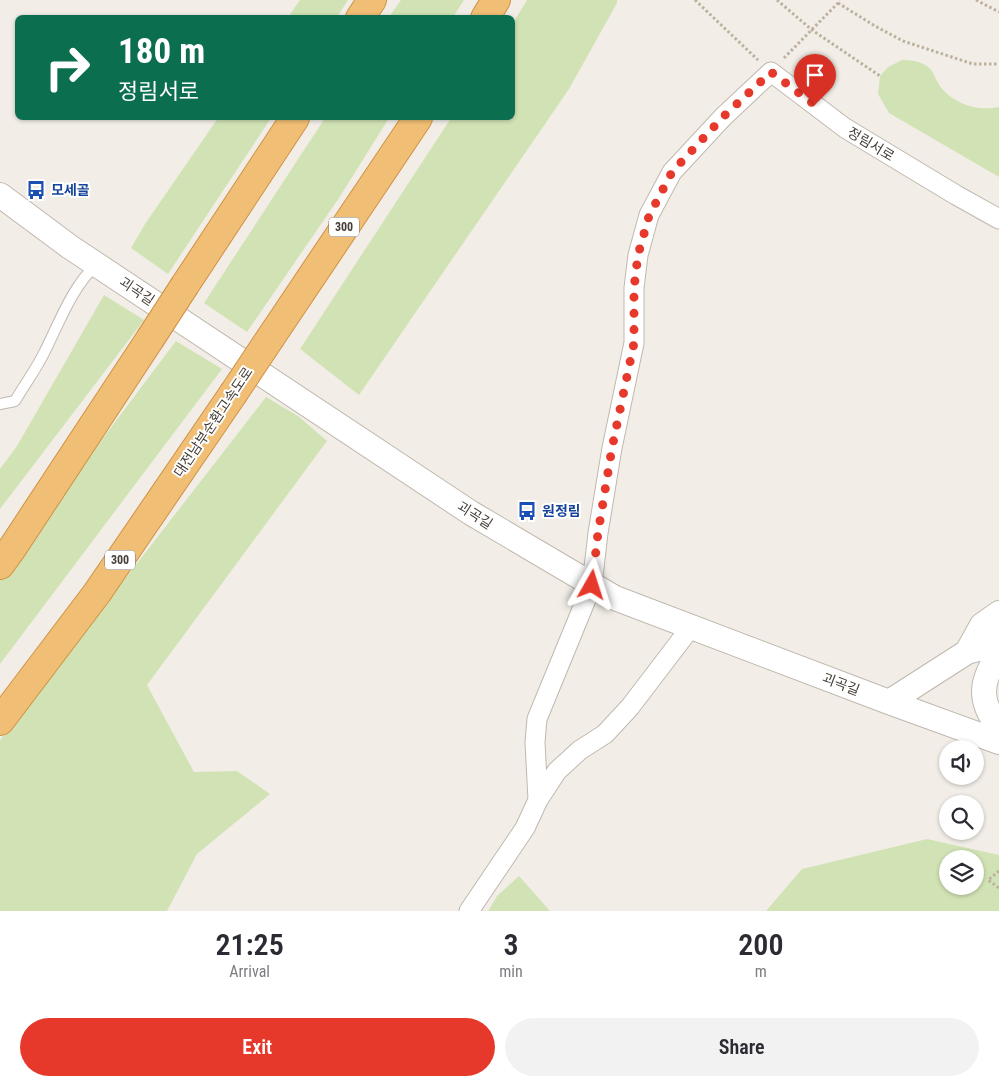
<!DOCTYPE html>
<html lang="en">
<head>
<meta charset="utf-8">
<style>
  body { margin:0; font-family:"Roboto Condensed","Noto Sans KR",sans-serif; background:#f2f2f3; color:#2b2b33; height:100vh; display:flex; flex-direction:column; font-size:19px; white-space:nowrap }
  * { box-sizing:border-box; margin:0 }
  p { font-size:16px; color:#7c7c81 }
  .icon { flex:none; width:28px; height:28px; fill:none; stroke:currentColor; stroke-width:2; stroke-linecap:round; stroke-linejoin:round }
  .map { position:relative; height:911px; overflow:hidden }
  .side { display:flex; flex-direction:column; background:#fff; flex:1 }
  .side>* { flex:none }
  .guide { position:absolute; left:15px; top:15px; width:500px; height:105px; border-radius:8px; box-shadow:0 1px 4px #0004; background:#0b6e4f; color:#fff; overflow:hidden }
  .controls { position:absolute; left:939px; top:740px; display:grid; gap:10px }
  .controls a { display:grid; place-items:center; width:45px; height:45px; border-radius:50%; background:#fff; box-shadow:0 1px 4px #0004; font-size:25px }
  .pin { position:absolute; display:grid; place-items:center; width:42px; height:42px; color:#fff; margin:-51px -21px; border-radius:50% 50% 50% 0; rotate:-45deg; box-shadow:0 0 5px #0007 }
  .pin .icon { rotate:45deg }
  .me { position:absolute; width:55px; margin:-28px; rotate:6deg; stroke-linejoin:round; filter:drop-shadow(0 0 4px #0008) }
  .turn { display:flex; align-items:center; gap:18px; height:105px; padding:0 20px; font-size:22px }
  .turn .icon { width:65px; height:65px; stroke-width:2.5 }
  .turn b { display:block; font-size:35px; line-height:42px }
  .eta { display:flex; justify-content:space-evenly; align-items:center; height:85px; text-align:center }
  .eta b { font-size:30px; font-weight:600; line-height:35px }
  .primary-button { display:flex; gap:10px; margin-top:auto; padding:10px 20px }
  .primary-button a { flex:1; height:58px; border-radius:30px; background:#e6392b; color:#fff; font-size:20px; font-weight:600; line-height:58px; text-align:center }
  .primary-button a+a { background:#f2f2f3; color:#2b2b33 }
  .map>svg:first-child { display:block }
  .green { fill:#d1e3b4; fill-rule:evenodd }
  .lines { fill:none; stroke-linecap:round; stroke-linejoin:round }
  .service-casing { stroke:#c0b8ae; stroke-width:12 }
  .minor-casing { stroke:#c0b8ae; stroke-width:21 }
  .tertiary-casing { stroke:#c0b8ae; stroke-width:26 }
  .motorway-casing { stroke:#cf9245; stroke-width:30 }
  .path { stroke:#bdb09d; stroke-width:3; stroke-dasharray:2.5 2.5; stroke-linecap:butt }
  .service { stroke:#fff; stroke-width:10 }
  .minor { stroke:#fff; stroke-width:19 }
  .tertiary { stroke:#fff; stroke-width:24 }
  .motorway { stroke:#f0be74; stroke-width:28 }
  .motorway-bridge-casing { stroke:#cf9245; stroke-width:30; stroke-linecap:butt }
  .motorway-bridge { stroke:#f0be74; stroke-width:28 }
  .route { stroke:#e6392b; stroke-width:9; stroke-dasharray:0 16.2 }
  .labels { text-anchor:middle; dominant-baseline:central; stroke-width:4; stroke-linejoin:round; paint-order:stroke }
  .shield { fill:#fff; stroke:#7d7873; stroke-width:1 }
  .shield-label { font-size:12px; font-weight:bold; fill:#453e37 }
  .street-label { font-size:14px; fill:#453e37; stroke:#fff }
  .transit-label { font-size:14px; font-weight:bold; fill:#164399; stroke:#fff; text-anchor:start }
</style>
</head>
<body>
<div class="map">
<svg width="999" height="911" viewBox="0 0 999 911">
  <rect width="100%" height="100%" fill="#f2eee7"/>
  <path class="green" d="M300,0H348L337,17H288Z
    M401,0H464L453,17H389Z
    M527,0H617V3L569,89L359,395L300,349L451,118H512L513,23Z
    M902,60C912,60 920,61 928,67C933,70 935,78 938,83C950,103 977,112 999,107V177L889,113L878,94L880,76L888,67Z
    M218,118H271L168,274L131,248L145,224Z
    M325,118H389L339,198L247,332L204,303Z
    M104,295L144,320L0,509V469L17,446Z
    M176,341L222,369L0,664V575Z
    M266,397L298,416L327,441L147,685L194,772L237,771L270,794L197,854L167,911H0V740Z
    M927,839L999,855V911H766L802,869ZM948,859H975V886H948Z
    M519,876L550,911H488L497,896Z"/>
  <g class="lines">
    <g class="service-casing">
      <path id="service" d="M0,404L15,401C25,384 37,368 45,351C60,321 72,287 97,264"/>
    </g>
    <g class="minor-casing">
      <path id="minor" d="M538,800L557,771L580,750L605,734L630,707L691,627
        M469,911L525,828L538,800L535,742L537,719L592,585L598,533L612,448L634,343V288L638,255L649,215L672,172L723,117L771,72L845,128L956,195L999,219"/>
    </g>
    <g class="tertiary-casing">
      <path id="tertiary" d="M0,195L70,247L471,513L615,598L889,702L999,742
        M967,652L982,625L999,613
        M999,653C980,682 978,700 999,728
        M889,702L967,652L989,646L999,640"/>
    </g>
    <g class="motorway-casing">
      <path id="motorway" d="M360,18L372,0
        M485,18L496,0
        M185,285L295,118
        M271,337L418,118
        M0,565L11,550L150,339
        M0,721L97,593L233,394"/>
    </g>
    <path class="path" d="M695,0L758,60
      M777,0L812,30L880,76
      M976,0L999,12
      M838,3L875,26L903,41L973,64H999
      M784,58L838,3L839,0
      M999,871L988,880L999,888"/>
    <use href="#service" class="service"/>
    <use href="#minor" class="minor"/>
    <use href="#tertiary" class="tertiary"/>
    <use href="#motorway" class="motorway"/>
    <g class="motorway-bridge-casing">
      <path id="motorway-bridge" d="M150,339L185,285
        M233,394L271,337"/>
    </g>
    <use href="#motorway-bridge" class="motorway-bridge"/>
  </g>
  <g class="lines">
    <path class="route" d="M592,585L598,533L612,448L634,343V288L638,255L649,216L672,172L723,117L771,72L815,105"/>
  </g>
  <defs>
    <g id="bus-bare" transform="scale(1.5)"><path d="M-5-6H5V4H4V6H2V4H-2V6H-4V4H-5ZM-3.5-4V0h7V-4ZM-3.5 1.2v1.5H-2V1.2ZM2 1.2v1.5H3.5V1.2Z" fill="#1a4fb4" stroke="#fff" stroke-width="2.5" paint-order="stroke"/></g>
  </defs>
  <g fill-rule="evenodd">
    <use href="#bus-bare" x="36" y="190"/>
    <use href="#bus-bare" x="527" y="511"/>
  </g>
  <g class="labels">
    <g class="shield">
      <rect x="329" y="217.5" width="30" height="19" rx="4"/>
      <rect x="105" y="550.5" width="30" height="19" rx="4"/>
    </g>
    <g class="shield-label">
      <text x="344" y="227">300</text>
      <text x="120" y="560">300</text>
    </g>
    <g class="street-label">
      <text transform="translate(871 144) rotate(31)">정림서로</text>
      <text transform="translate(137 291) rotate(34)">괴곡길</text>
      <text transform="translate(213 422) rotate(-56)">대전남부순환고속도로</text>
      <text transform="translate(475 515) rotate(32)">괴곡길</text>
      <text transform="translate(841 684) rotate(21)">괴곡길</text>
    </g>
    <g class="transit-label">
      <text x="51" y="190">모세골</text>
      <text x="542" y="511">원정림</text>
    </g>
  </g>
</svg>
<div class="controls">
<a><svg class="icon" aria-label="sound" viewBox="0 0 24 24"><path d="M4 9h4l5-4v14l-5-4H4zM17 9q2 3 0 6"/></svg></a>
<a><svg class="icon" aria-label="search" viewBox="0 0 24 24"><circle cx="10" cy="10" r="6"/><path d="M15 15l6 6"/></svg></a>
<a><svg class="icon" aria-label="layers" viewBox="0 0 24 24"><path d="M12 4l9 5-9 5-9-5zM3 14l9 5 9-5"/></svg></a>
</div>
<div class="pin" style="left:815px;top:105px;background:#d93025"><svg class="icon" aria-label="arrive" viewBox="0 0 24 24"><path d="M6 21V4h12l-3 4 3 4H6"/></svg></div>
<svg class="me" style="left:592px;top:585px" viewBox="-20 -20 40 40"><path d="M0-17L14 15 0 8-14 15z" fill="#e6392b" stroke="#fff" stroke-width="4"/></svg>
<div class="guide">
<div class="turn"><svg class="icon" aria-label="right" viewBox="0 0 24 24"><path d="M7 20v-9h11M14 6l5 5-5 5"/></svg><div><b>180 m</b>정림서로</div></div>
</div>
</div>
<section class="side">
<div class="eta">
<div><b>21:25</b><p>Arrival</p></div>
<div><b>3</b><p>min</p></div>
<div><b>200</b><p>m</p></div>
</div>
<div class="primary-button"><a>Exit</a><a>Share</a></div>
</section>
</body>
</html>
